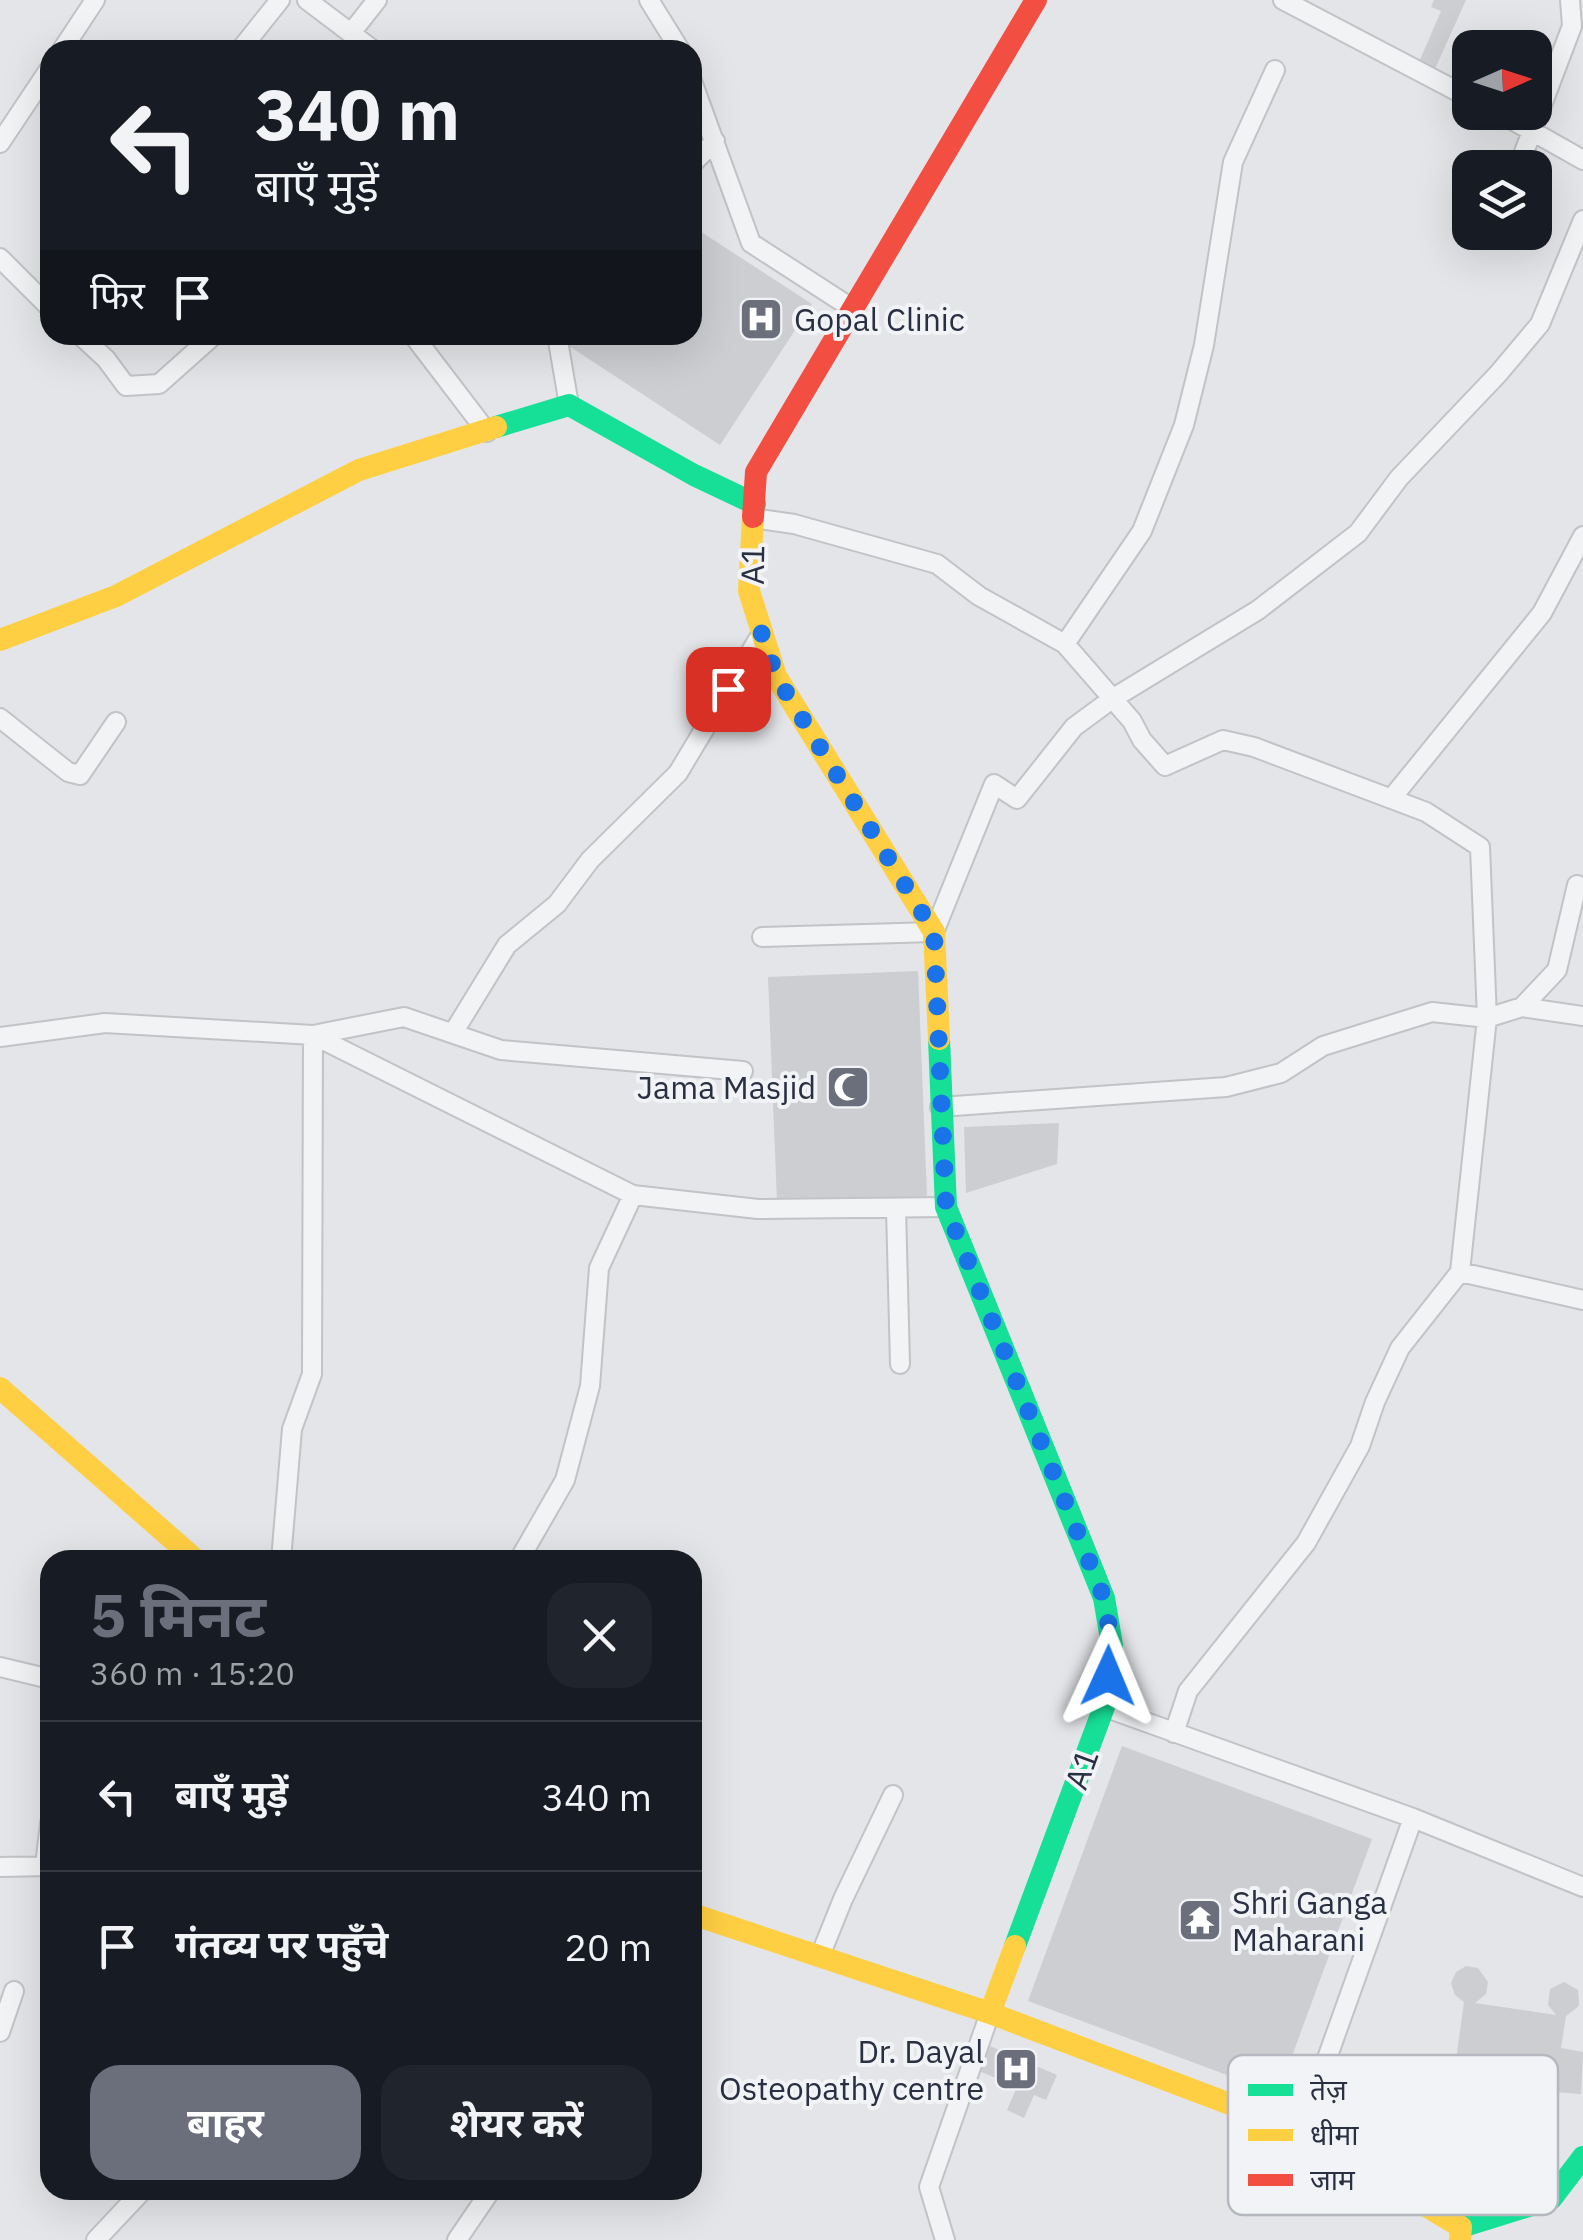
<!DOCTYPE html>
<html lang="hi">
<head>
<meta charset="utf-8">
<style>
  body { margin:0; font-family:"IBM Plex Sans","Noto Sans Devanagari",sans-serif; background:#20242c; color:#f1f3f6; height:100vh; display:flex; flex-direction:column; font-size:38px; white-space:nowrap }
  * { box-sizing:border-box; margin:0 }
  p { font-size:32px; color:#9ea1a6 }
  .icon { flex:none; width:55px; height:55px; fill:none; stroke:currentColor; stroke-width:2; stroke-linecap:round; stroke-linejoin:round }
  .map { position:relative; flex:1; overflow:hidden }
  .side { position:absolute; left:40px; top:1550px; width:662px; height:650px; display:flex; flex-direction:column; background:#171b24; border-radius:30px; box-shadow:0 10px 40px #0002 }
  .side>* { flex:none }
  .top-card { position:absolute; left:40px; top:40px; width:662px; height:305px; border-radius:30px; box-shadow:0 10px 40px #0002; background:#171b24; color:#f1f3f6; overflow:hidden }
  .needle { width:65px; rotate:87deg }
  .buttons { position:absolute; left:1452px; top:30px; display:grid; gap:20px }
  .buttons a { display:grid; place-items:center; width:100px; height:100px; border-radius:20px; background:#171b24; box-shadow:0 10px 40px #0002; font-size:50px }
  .pin { position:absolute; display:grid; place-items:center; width:85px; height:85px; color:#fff; margin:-42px; border-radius:20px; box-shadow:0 5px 15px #0006 }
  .me { position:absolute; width:110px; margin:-55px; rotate:1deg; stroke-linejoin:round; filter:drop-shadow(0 0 8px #0008) }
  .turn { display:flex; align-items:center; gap:35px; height:210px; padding:0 50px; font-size:45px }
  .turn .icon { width:130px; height:130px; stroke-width:2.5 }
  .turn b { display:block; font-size:70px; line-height:85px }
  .then { display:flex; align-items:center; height:95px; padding:0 50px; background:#0003; gap:20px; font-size:38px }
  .round { display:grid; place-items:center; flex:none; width:105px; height:105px; border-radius:30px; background:#20242c }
  .summary { display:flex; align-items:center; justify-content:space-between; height:170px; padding:0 50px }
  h1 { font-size:60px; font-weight:700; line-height:75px; color:#6a6f7b }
  .primary-button { display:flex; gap:20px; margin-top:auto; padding:20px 50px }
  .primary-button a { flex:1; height:115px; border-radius:30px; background:#6a6f7b; color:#fff; font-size:40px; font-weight:700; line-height:115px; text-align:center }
  .primary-button a+a { background:#20242c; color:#f1f3f6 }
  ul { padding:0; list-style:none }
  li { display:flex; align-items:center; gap:30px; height:150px; padding:0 50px; border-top:2px solid #363941 }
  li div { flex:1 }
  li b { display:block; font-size:38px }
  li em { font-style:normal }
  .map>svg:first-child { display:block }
  .building { fill:#cdced1 }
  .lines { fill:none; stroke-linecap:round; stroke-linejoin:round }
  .street-casing { stroke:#c1c3c6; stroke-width:22 }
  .street { stroke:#f2f3f5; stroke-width:18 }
  .fast { stroke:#16e098; stroke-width:22 }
  .slow { stroke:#ffcf43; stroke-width:22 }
  .jam { stroke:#f24e42; stroke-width:22 }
  .route { stroke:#1a73e8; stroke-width:18; stroke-dasharray:0 32.4 }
  .labels { text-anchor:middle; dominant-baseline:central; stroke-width:8; stroke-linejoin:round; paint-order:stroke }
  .poi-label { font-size:32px; fill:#293041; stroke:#f1f3f7; text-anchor:start }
  .street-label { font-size:32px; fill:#293041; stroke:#f1f3f7 }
  .key { fill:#f1f3f7; stroke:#b5b8c0; stroke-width:2.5 }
  .key-label { font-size:28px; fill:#293041 }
</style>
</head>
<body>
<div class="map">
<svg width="1583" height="2240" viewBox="0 0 1583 2240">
  <rect width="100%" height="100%" fill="#e3e5e8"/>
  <path class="building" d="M1434,0H1466L1435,69L1419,62L1441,11L1431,7Z
    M692,226L812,304L720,445L569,346L575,335H692Z
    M918,971L927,1196L777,1202L768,977Z
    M1059,1123L1057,1164L966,1193L964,1127Z
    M1122,1746L1372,1839L1278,2094L1028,2001Z
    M1466,1966L1478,1968L1488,1982L1486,1994L1475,2003L1556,2015L1548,2005L1550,1989L1564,1982L1578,1990L1579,2006L1566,2016L1561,2048L1583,2052L1581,2094L1555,2092L1551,2118L1559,2127V2138L1548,2150H1536L1525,2137L1527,2126L1540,2117L1462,2105L1468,2123L1463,2134L1447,2139L1434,2129L1435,2112L1450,2103L1464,2002L1455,1995L1451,1983L1456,1972Z
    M990,2046L1057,2075L1046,2100L1034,2095L1024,2118L1007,2110L1017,2087L979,2071Z"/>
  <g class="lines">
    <g class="street-casing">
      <path id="street" d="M307,0L373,50
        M649,0L680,50
        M1283,0L1470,98
        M351,33L377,0
        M62,50L95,0
        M240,50L280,0
        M692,81L751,243L853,309
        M1498,112L1583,160
        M0,143L50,68
        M692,164L715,141
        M1518,168L1572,26L1570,0
        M0,258L50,308
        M80,335L106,359L126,386L159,384L214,335
        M413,335L487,432
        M557,335L569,405
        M753,518L794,524L937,564L979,596L1065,644L1132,721L1142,740L1165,766L1223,740L1254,747L1426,812L1480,847L1487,1018L1460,1272L1400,1348L1375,1402L1360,1446L1306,1543L1188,1691L1174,1733
        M1065,644L1142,531L1184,425L1204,345L1233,162L1275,70
        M0,718L68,772L80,775L116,722
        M1391,799L1542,613L1583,536
        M762,937L934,932L994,784L1017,799L1074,727L1112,699L1258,610L1358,533L1399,478L1498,374L1540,324L1583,220
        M1522,1007L1557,970L1577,885
        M453,1033L507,945L557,904L590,860L678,773L762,633
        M0,1037L105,1023L313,1035L633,1195L758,1209L946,1207
        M940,1107L1226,1087L1281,1073L1323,1046L1432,1012L1487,1018L1522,1007L1583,1016
        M896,1208L900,1364
        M1460,1272L1583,1300
        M281,1560L292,1429L312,1374L313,1035L404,1017L501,1050L743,1071
        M519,1560L565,1480L590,1386L599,1268L633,1195
        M0,1667L50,1679
        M1104,1707L1413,1818L1583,1887
        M45,1866L50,1823
        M0,1867L50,1866
        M820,1956L843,1899L893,1795
        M0,2032L14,1991
        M1301,2131L1413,1818
        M96,2240L143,2190
        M457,2240L491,2190
        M945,2240L929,2187L990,2013"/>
    </g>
    <use href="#street" class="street"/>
    <path class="fast" d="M496,427L569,405L694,475L755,504
      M939,1039L946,1207L1104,1598L1112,1645L1104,1707L1015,1946
      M1461,2227L1551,2199L1583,2157"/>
    <path class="slow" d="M753,517L749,591L776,676L934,932L939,1039
      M0,640L116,596L359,470L496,427
      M0,1388L196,1560
      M692,1914L990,2013
      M1015,1946L990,2013L1301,2131L1461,2227L1460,2240"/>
    <path class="jam" d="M753,517L756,472L1036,0"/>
  </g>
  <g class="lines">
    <path class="route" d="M728,689L762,633L776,676L934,932L946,1207L1104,1598L1112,1645L1108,1676"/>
  </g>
  <defs>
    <g id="hospital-square" transform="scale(2.25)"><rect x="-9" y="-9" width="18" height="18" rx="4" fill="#6a6f7b" stroke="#f1f3f7"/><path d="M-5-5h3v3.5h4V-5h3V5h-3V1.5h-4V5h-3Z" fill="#fff"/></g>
    <g id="mosque-square" transform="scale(2.25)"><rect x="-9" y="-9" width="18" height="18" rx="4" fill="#6a6f7b" stroke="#f1f3f7"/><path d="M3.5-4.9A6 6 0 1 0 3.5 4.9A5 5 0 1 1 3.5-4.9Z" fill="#fff"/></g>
    <g id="temple-square" transform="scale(2.25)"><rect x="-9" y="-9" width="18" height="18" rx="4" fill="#6a6f7b" stroke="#f1f3f7"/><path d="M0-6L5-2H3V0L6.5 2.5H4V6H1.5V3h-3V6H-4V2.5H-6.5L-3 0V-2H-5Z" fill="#fff"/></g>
  </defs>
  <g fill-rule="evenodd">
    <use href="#hospital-square" x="761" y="319"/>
    <use href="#mosque-square" x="848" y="1087"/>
    <use href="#temple-square" x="1200" y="1920"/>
    <use href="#hospital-square" x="1016" y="2069"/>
  </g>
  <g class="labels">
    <g class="poi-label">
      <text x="794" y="319">Gopal Clinic</text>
      <text x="816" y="1087" text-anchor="end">Jama Masjid</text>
      <text x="1232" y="1902">Shri Ganga<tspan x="1232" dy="37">Maharani</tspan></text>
      <text x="984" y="2051" text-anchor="end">Dr. Dayal<tspan x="984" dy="37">Osteopathy centre</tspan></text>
    </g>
    <g class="street-label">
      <text transform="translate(752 565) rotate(-89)">A1</text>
      <text transform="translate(1081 1769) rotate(-70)">A1</text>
    </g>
  </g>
  <rect x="1228" y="2055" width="330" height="160" rx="15" class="key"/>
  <rect x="1248" y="2084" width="45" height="12" fill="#16e098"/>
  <rect x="1248" y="2129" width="45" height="12" fill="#ffcf43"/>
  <rect x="1248" y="2174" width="45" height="12" fill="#f24e42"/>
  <g class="key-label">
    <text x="1310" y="2100">तेज़</text>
    <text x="1310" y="2145">धीमा</text>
    <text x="1310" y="2190">जाम</text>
  </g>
</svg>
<div class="buttons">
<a><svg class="needle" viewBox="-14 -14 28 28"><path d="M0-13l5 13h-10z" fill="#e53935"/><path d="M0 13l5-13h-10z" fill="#9ea1a6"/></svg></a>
<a><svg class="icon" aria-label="layers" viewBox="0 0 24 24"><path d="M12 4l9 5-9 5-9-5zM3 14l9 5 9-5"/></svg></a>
</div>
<div class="pin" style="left:728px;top:689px;background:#d93025"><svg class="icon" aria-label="arrive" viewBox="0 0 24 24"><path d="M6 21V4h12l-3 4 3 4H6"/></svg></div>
<svg class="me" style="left:1108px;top:1676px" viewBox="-20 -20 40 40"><path d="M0-17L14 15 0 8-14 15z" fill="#1a73e8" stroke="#fff" stroke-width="4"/></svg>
<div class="top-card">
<div class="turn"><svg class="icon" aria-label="left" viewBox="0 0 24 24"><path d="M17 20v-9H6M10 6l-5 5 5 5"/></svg><div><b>340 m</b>बाएँ मुड़ें</div></div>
<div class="then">फिर<svg class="icon" aria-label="arrive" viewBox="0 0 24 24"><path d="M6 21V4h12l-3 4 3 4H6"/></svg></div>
</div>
<section class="side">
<div class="summary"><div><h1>5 मिनट</h1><p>360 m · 15:20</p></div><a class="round"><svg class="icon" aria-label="close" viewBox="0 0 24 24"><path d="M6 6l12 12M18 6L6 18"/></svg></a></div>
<ul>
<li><svg class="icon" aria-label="left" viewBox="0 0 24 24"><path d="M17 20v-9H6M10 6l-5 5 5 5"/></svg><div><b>बाएँ मुड़ें</b></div><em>340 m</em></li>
<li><svg class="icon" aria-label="arrive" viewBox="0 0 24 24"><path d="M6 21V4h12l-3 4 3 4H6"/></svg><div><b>गंतव्य पर पहुँचे</b></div><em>20 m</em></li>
</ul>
<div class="primary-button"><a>बाहर</a><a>शेयर करें</a></div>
</section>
</div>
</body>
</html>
